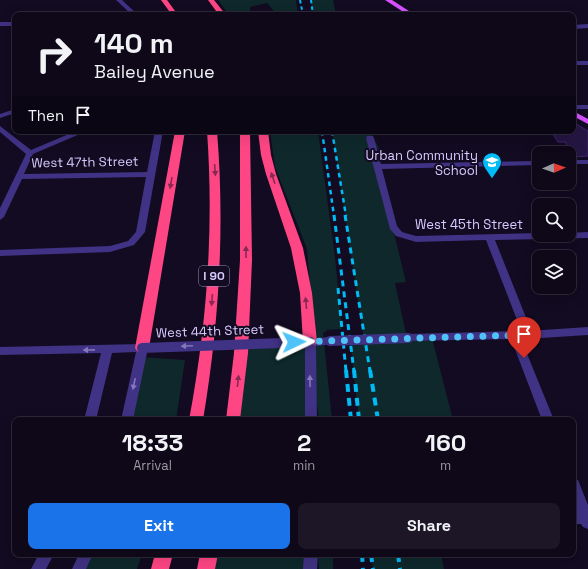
<!DOCTYPE html>
<html lang="en">
<head>
<meta charset="utf-8">
<style>
  body { margin:0; font-family:"Space Grotesk",sans-serif; background:#1c1626; color:#f1f3f6; height:100vh; display:flex; flex-direction:column; font-size:15px; white-space:nowrap }
  * { box-sizing:border-box; margin:0 }
  p { font-size:13px; color:#9b9aa2 }
  .icon { flex:none; width:22px; height:22px; fill:none; stroke:currentColor; stroke-width:2; stroke-linecap:round; stroke-linejoin:round }
  .map { position:relative; flex:1; overflow:hidden }
  .drawer { position:absolute; left:12px; top:417px; width:564px; height:140px; display:flex; flex-direction:column; background:#0e0819; border-radius:8px; box-shadow:0 4px 16px #0002,0 0 0 1px #2e2938 }
  .drawer>* { flex:none }
  .top-card { position:absolute; left:12px; top:12px; width:564px; height:122px; border-radius:8px; box-shadow:0 4px 16px #0002,0 0 0 1px #2e2938; background:#0e0819; color:#f1f3f6; overflow:hidden }
  .needle { width:26px; rotate:88deg }
  .fabs { position:absolute; left:532px; top:146px; display:grid; gap:8px }
  .fabs a { display:grid; place-items:center; width:44px; height:44px; border-radius:8px; background:#0e0819; box-shadow:0 4px 16px #0002,0 0 0 1px #2e2938; font-size:20px }
  .pin { position:absolute; display:grid; place-items:center; width:34px; height:34px; color:#fff; margin:-41px -17px; border-radius:50% 50% 50% 0; rotate:-45deg; box-shadow:0 0 4px #0007 }
  .pin .icon { rotate:45deg }
  .me { position:absolute; width:44px; margin:-22px; rotate:88deg; stroke-linejoin:round; filter:drop-shadow(0 0 3px #0008) }
  .turn { display:flex; align-items:center; gap:14px; height:84px; padding:0 16px; font-size:18px }
  .turn .icon { width:52px; height:52px; stroke-width:2.5 }
  .turn b { display:block; font-size:28px; line-height:34px }
  .then { display:flex; align-items:center; height:38px; padding:0 16px; background:#0003; gap:8px; font-size:15px }
  .eta { display:flex; justify-content:space-evenly; align-items:center; height:68px; text-align:center }
  .eta b { font-size:24px; font-weight:700; line-height:28px }
  .action { display:flex; gap:8px; margin-top:auto; padding:8px 16px }
  .action a { flex:1; height:46px; border-radius:8px; background:#1a73e8; color:#fff; font-size:16px; font-weight:700; line-height:46px; text-align:center }
  .action a+a { background:#1c1626; color:#f1f3f6 }
  .map>svg:first-child { display:block }
  .green { fill:#0e282b }
  .building { fill:#251643; stroke:#3f2671 }
  .lines { fill:none; stroke-linecap:round; stroke-linejoin:round }
  .minor { fill:#403284; fill-rule:evenodd }
  .major { fill:#d652ff; fill-rule:evenodd }
  .highway { fill:#ff4685; fill-rule:evenodd }
  .rail-far3 { stroke:#00bcf6; stroke-width:2; stroke-dasharray:3.5 3; stroke-linecap:butt }
  .rail-far2 { stroke:#00bcf6; stroke-width:2.5; stroke-dasharray:4.5 4; stroke-linecap:butt }
  .rail-far1 { stroke:#00bcf6; stroke-width:3; stroke-dasharray:6 5; stroke-linecap:butt }
  .rail { stroke:#00bcf6; stroke-width:4; stroke-dasharray:8 6; stroke-linecap:butt }
  .minor-bridge { stroke:#403284; stroke-width:10 }
  .oneway { fill:#882853 }
  .oneway2 { fill:#8477bb }
  .route { stroke:#4fc3f7; stroke-width:7; stroke-dasharray:0 12.6 }
  .labels { text-anchor:middle; dominant-baseline:central; stroke-width:4; stroke-linejoin:round; paint-order:stroke }
  .shield { fill:#120b21; stroke:#9d91bc; stroke-width:1 }
  .shield-label { font-size:12px; font-weight:bold; fill:#d8cbff }
  .poi-label { font-size:13px; fill:#d8cbff; stroke:#120b21; text-anchor:end }
  .street-label { font-size:13px; fill:#d8cbff; stroke:#120b21 }
</style>
</head>
<body>
<div class="map">
<svg width="588" height="569" viewBox="0 0 588 569">
  <rect width="100%" height="100%" fill="#120b21"/>
  <path class="green" d="M218,0H296L298,15H277L267,3L250,7V11L260,15L243,14V15H229Z
    M311,0H333L336,15H313Z
    M270,131H318L335,257L342,329L326,330V332H323L332,420H319L315,390L310,286L307,249L275,167Z
    M332,131H370L387,163L371,139L406,282L395,283L407,338H432L453,420H359L350,340H364Z
    M310,342L311,420H233L241,344Z
    M140,357L185,360L176,420H127Z
    M86,554H142L137,569H79Z
    M209,554H311L310,569H206Z
    M318,554H333V569H319Z
    M371,554H441L444,569H373Z"/>
  <path class="building" d="M573,122L588,131V156L575,157L565,142H558L551,131H573Z"/>
  <g class="lines">
    <path class="minor" d="M116,0H122L138,15H132Z
      M0,22H15V26H0Z
      M588,24V28L573,29V25Z
      M573,61H588V65H573Z
      M573,105H588V109H573Z
      M15,109V113L0,118V114Z
      M0,126L31,150L76,131H87L33,154L24,174L147,172L155,131H163L145,232L134,245L110,252L0,256V250L110,246L128,241L136,232L146,177L22,179L4,217L0,220V208L26,154L0,132Z
      M367,136H373L374,138L381,164L539,161V165L382,169L397,226L402,232L416,236L539,233V235H569V233L588,232V238L495,240L529,325L528,331L588,327V335L525,339L523,344L554,420H542L513,344L514,339L404,341L403,338L404,335L408,334L517,331L519,325L486,240L416,242L396,236L390,229L366,138Z
      M569,160H588V164H569Z
      M330,337L334,338L335,341L334,344L316,346L317,420H305V342L306,339Z
      M142,344L146,345L148,348L133,420H121L136,352L112,353L96,420H84L101,353L0,355V347Z
      M573,478L578,480L588,505V529L583,527L581,524H573V512H577L573,502Z
      M39,554H54L46,569H31Z
      M79,554H93L86,569H72Z
      M304,554H318L317,569H303Z"/>
    <path class="major" d="M385,0H392L415,15H408Z
      M573,111L588,119V124L573,116Z"/>
    <path class="highway" d="M161,0H167L178,15H172Z
      M208,0H214L226,15H219Z
      M175,131H185L149,348L147,351L142,353L137,351L135,348Z
      M207,131H217C225,227 219,325 203,420H189C207,325 214,228 207,131Z
      M240,131H250L252,260L248,353L240,420H226L234,353L240,260Z
      M258,131H268L271,155L276,174L303,248L312,293L317,342L315,345L310,347L305,345L303,342L300,293L291,248L266,174L261,155Z
      M155,554H173L169,569H151Z
      M200,554H218L215,569H197Z"/>
    <path class="rail-far3" d="M300,0L303,15
      M311,0L313,15"/>
    <path class="rail-far2" d="M322,131L334,216
      M332,131L346,216"/>
    <path class="rail-far1" d="M334,215L354,371
      M345,215L370,371
      M338,288L346,371"/>
    <path class="rail" d="M346,370L351,420
      M354,370L359,420
      M370,370L378,420
      M362,554L363,569
      M371,554L373,569
      M398,554L400,569"/>
    <path class="minor-bridge" d="M330,341L408,338
      M142,348L310,342"/>
  </g>
  <defs><path id="oneway-solid" d="M-6-.8H1V-3.2L6.5 0L1 3.2V.8H-6Z"/></defs>
  <g class="oneway">
    <use href="#oneway-solid" transform="translate(215 170) rotate(86)"/>
    <use href="#oneway-solid" transform="translate(273 178) rotate(-109)"/>
    <use href="#oneway-solid" transform="translate(171 183) rotate(100)"/>
    <use href="#oneway-solid" transform="translate(246 252) rotate(-90)"/>
    <use href="#oneway-solid" transform="translate(212 300) rotate(94)"/>
    <use href="#oneway-solid" transform="translate(306 303) rotate(-95)"/>
    <use href="#oneway-solid" transform="translate(238 381) rotate(-84)"/>
  </g>
  <g class="oneway2">
    <use href="#oneway-solid" transform="translate(187 346) rotate(178)"/>
    <use href="#oneway-solid" transform="translate(89 350) rotate(179)"/>
    <use href="#oneway-solid" transform="translate(310 381) rotate(-91)"/>
    <use href="#oneway-solid" transform="translate(134 384) rotate(102)"/>
  </g>
  <g class="lines">
    <path class="route" d="M294,342L521,335L518,344L524,358"/>
  </g>
  <defs>
    <g id="school-pin" transform="scale(1)"><path d="M0 17L-7.5 6A9.5 9.5 0 1 1 7.5 6Z" fill="#00bcf6" stroke="#120b21"/><path d="M0-5L7-2L0 1L-7-2ZM-4 1L0 2.5L4 1V4Q0 6-4 4Z" fill="#fff"/></g>
  </defs>
  <g fill-rule="evenodd">
    <use href="#school-pin" x="492" y="162"/>
  </g>
  <g class="labels">
    <rect class="shield" x="199" y="266" width="30" height="20" rx="3"/>
    <g class="shield-label">
      <text x="214" y="276">I 90</text>
    </g>
    <g class="poi-label">
      <text x="478" y="155">Urban Community<tspan x="478" dy="15">School</tspan></text>
    </g>
    <g class="street-label">
      <text transform="translate(85 162) rotate(-1)">West 47th Street</text>
      <text x="469" y="224">West 45th Street</text>
      <text transform="translate(210 331) rotate(-2)">West 44th Street</text>
    </g>
  </g>
</svg>
<div class="fabs">
<a><svg class="needle" viewBox="-14 -14 28 28"><path d="M0-13l5 13h-10z" fill="#e53935"/><path d="M0 13l5-13h-10z" fill="#9b9aa2"/></svg></a>
<a><svg class="icon" aria-label="search" viewBox="0 0 24 24"><circle cx="10" cy="10" r="6"/><path d="M15 15l6 6"/></svg></a>
<a><svg class="icon" aria-label="layers" viewBox="0 0 24 24"><path d="M12 4l9 5-9 5-9-5zM3 14l9 5 9-5"/></svg></a>
</div>
<div class="pin" style="left:524px;top:358px;background:#d93025"><svg class="icon" aria-label="arrive" viewBox="0 0 24 24"><path d="M6 21V4h12l-3 4 3 4H6"/></svg></div>
<svg class="me" style="left:294px;top:342px" viewBox="-20 -20 40 40"><path d="M0-17L14 15 0 8-14 15z" fill="#4fc3f7" stroke="#fff" stroke-width="4"/></svg>
<div class="top-card">
<div class="turn"><svg class="icon" aria-label="right" viewBox="0 0 24 24"><path d="M7 20v-9h11M14 6l5 5-5 5"/></svg><div><b>140 m</b>Bailey Avenue</div></div>
<div class="then">Then<svg class="icon" aria-label="arrive" viewBox="0 0 24 24"><path d="M6 21V4h12l-3 4 3 4H6"/></svg></div>
</div>
<section class="drawer">
<div class="eta">
<div><b>18:33</b><p>Arrival</p></div>
<div><b>2</b><p>min</p></div>
<div><b>160</b><p>m</p></div>
</div>
<div class="action"><a>Exit</a><a>Share</a></div>
</section>
</div>
</body>
</html>
